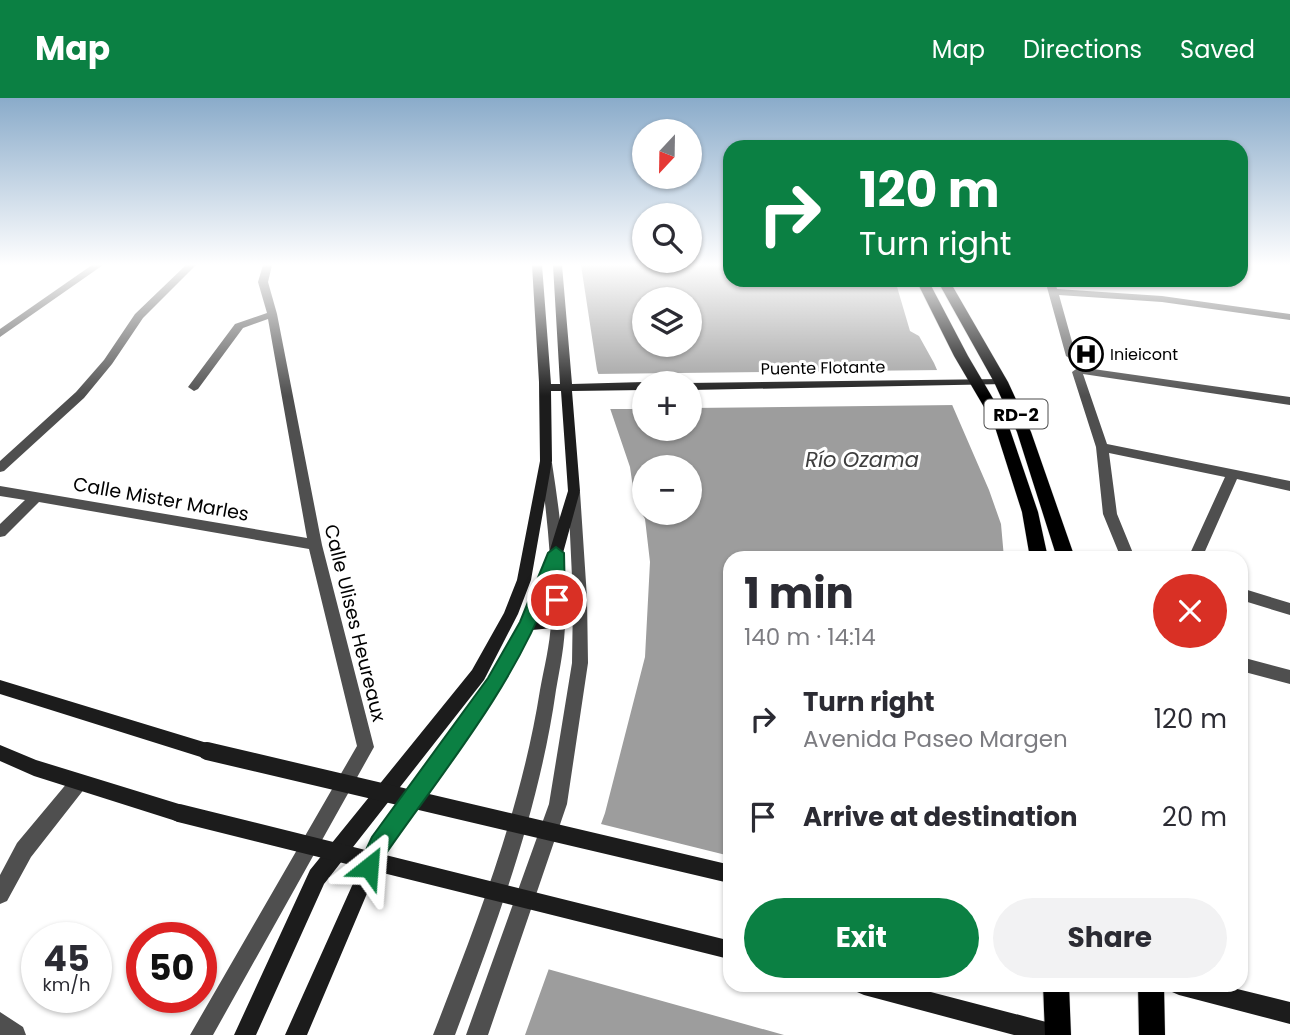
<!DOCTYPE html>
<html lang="en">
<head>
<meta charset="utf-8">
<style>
  body { margin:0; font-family:Poppins,sans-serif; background:#f2f2f3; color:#2b2b33; height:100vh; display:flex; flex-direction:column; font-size:26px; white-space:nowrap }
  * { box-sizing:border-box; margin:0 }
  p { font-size:23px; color:#7c7c81 }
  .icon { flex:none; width:38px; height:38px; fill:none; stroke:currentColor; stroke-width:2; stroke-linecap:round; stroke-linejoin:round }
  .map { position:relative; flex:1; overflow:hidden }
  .drawer { position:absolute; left:723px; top:453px; width:525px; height:441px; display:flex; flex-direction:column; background:#fff; border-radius:21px; box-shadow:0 2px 5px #0004 }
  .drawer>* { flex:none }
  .banner { position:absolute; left:723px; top:42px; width:525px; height:147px; border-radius:21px; box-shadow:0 2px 5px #0004; background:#0b8043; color:#fff; overflow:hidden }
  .needle { width:46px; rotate:202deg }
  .fabs { position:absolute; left:632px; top:21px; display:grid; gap:14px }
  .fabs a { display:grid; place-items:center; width:70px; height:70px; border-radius:50%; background:#fff; box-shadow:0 2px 5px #0004; font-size:35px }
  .speed { position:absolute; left:21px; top:824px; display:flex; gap:14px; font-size:35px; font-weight:700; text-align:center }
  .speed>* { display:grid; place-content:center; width:91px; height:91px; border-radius:50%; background:#fff; box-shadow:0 2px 5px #0004; line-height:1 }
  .speed small { font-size:18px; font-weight:400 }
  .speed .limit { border:10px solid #d22; background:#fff; color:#111 }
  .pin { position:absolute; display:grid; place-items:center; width:60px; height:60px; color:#fff; margin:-30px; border:4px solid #fff; border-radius:50%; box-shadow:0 2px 7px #0007 }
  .me { position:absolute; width:77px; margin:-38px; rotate:28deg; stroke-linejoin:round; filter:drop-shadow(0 0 5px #0008) }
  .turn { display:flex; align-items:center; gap:24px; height:147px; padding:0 21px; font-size:32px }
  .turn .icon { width:91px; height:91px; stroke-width:2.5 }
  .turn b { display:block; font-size:49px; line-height:60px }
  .round { display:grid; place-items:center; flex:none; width:74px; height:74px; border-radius:37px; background:#f2f2f3 }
  .summary { display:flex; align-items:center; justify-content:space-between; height:119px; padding:0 21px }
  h1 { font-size:42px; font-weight:700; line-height:52px }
  .primary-button { display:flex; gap:14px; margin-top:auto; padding:14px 21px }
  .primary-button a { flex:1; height:80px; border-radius:42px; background:#0b8043; color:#fff; font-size:28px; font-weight:700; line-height:80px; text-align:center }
  .primary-button a+a { background:#f2f2f3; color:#2b2b33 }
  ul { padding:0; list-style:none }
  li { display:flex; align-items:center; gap:21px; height:98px; padding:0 21px }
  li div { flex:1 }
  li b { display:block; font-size:26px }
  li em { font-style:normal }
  header { display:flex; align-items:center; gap:42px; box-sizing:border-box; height:98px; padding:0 35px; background:#0b8043; color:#fff }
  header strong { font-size:33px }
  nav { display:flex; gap:38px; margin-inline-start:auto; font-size:24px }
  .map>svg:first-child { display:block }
  .water { fill:#9d9d9d; fill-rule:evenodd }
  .pier { fill:#fff }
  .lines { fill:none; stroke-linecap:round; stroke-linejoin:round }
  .primary-casing { stroke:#dbdbdb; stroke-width:1 }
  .minor { fill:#4f4f4f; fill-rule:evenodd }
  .secondary { fill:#1c1c1c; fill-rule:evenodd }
  .primary { fill:#000; fill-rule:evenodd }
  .secondary-bridge { stroke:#1c1c1c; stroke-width:18 }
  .route { fill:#0b8043; stroke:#07532c; stroke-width:2 }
  .labels { text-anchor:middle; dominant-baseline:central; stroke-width:6; stroke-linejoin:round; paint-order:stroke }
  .far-poi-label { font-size:16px; fill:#000; stroke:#fff; text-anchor:start }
  .far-street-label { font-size:16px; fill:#000; stroke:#fff }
  .shield { fill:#fff; stroke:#4c4c4c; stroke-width:2 }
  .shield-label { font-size:18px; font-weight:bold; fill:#000 }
  .street-label { font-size:19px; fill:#000; stroke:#fff }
  .water-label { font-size:21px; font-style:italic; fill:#3e3e3e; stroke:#fff }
</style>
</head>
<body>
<header>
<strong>Map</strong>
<nav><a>Map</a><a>Directions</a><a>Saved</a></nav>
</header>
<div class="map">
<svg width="1290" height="937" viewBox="0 0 1290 937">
  <rect width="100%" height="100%" fill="#fff"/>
  <path class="water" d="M581,167H730V182H895L910,233L919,238L934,265L989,392L1001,426L1004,460H730V887L1022,937H525L605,715L645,559L650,464L645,421L635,404L630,369L597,272ZM644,201H690V247H644ZM644,285H690V331H644ZM644,369H690V415H644Z"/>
  <path class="pier" d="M941,272L956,307L690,310V285H644V311H606L594,276Z
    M597,725L730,758V887H1019L1026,937H784L544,870Z"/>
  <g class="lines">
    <g class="primary-casing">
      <path id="primary" d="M916,182H928L968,258L1008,326L1038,414L1048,460H1030L1022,414L994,326L954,258Z
        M937,182H949L1008,284L1031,334L1075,460H1057L1017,334L994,284Z
        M1043,887H1069L1071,937H1045Z
        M1138,887H1164L1165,937H1139Z"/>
    </g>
    <path class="minor" d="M92,167H103L0,239V231Z
      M186,167H196L143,220L112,266L84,300L4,373L0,374V363L76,294L104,262L135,216Z
      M263,167H272L268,184L277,216L322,447L374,649L213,937H190L357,648L309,451L39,404L5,438L0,439V426L25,402L0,398V388L307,440L268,221L243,230L198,291L194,293L188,289L235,226L267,215L258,184Z
      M1045,182H1055L1057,191L1162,198L1290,216V222L1162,204L1059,197L1076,258L1071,261L1066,258Z
      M1079,269L1290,299V307L1083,276L1107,346L1290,383V393L1237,381L1202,460H1188L1225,379L1109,355L1117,416L1135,460H1121L1103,416L1096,349L1072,274Z
      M546,361L552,365C560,417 567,470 565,523C565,546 560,569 556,592C539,712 497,824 455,937H433C477,824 521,712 540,592C544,570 550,547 551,524C553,471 547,417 540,365Z
      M574,389L580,394L587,500L588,565L567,706L488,937H466L549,706L572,565L573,500L568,394Z
      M1241,490L1290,505V517L1241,502Z
      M1241,559L1290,572V586L1241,573Z
      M79,676L85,678L88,684L85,690L31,759L7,803L0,806V777L17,745L73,678Z
      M0,914L23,929L26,937H0Z"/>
    <path class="secondary" d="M532,167H542L551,286H560L553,167H562L572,286L644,284L647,285H644V292L572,293L580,393L563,455L538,519L563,521L565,525L563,529L532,532L501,590L385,753L307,937H285L373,741L489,580L521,524L549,455L568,393L561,293H551L552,363L531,482L518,516L484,582L324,786L256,937H234L310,772L472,572L504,515L517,482L540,363L539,284Z
      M1001,281L1007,284L1005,286L690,292V285H687Z
      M0,582L207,645L213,647L215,653L213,659L207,661L0,596Z
      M0,647L36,662L179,706L185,709L188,715L185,721L179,724L34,678L0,663Z
      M854,887H904L1054,926L1062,929L1065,937H1014L864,897L857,894Z
      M1169,887H1221L1290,904V926L1179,897L1172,894Z"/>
    <use href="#primary" class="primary"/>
    <path class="secondary-bridge" d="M207,653L730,776
      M179,715L730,852"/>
  </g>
  <linearGradient id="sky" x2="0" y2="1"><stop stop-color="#8aabca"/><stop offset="0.56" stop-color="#fff"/><stop offset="1" stop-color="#fff" stop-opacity="0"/></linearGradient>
  <rect width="1290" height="298" fill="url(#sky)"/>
  <path class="route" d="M556,449L564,455L565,502L563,506H551L549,494C512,590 445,671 387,754L377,776L369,780L362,776L358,769L372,739L488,580L520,524L548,455Z"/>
  <defs>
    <g id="hospital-ring" transform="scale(1.75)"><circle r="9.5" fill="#fff" stroke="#000" stroke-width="1.5"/><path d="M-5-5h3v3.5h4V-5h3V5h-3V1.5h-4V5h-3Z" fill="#000"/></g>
  </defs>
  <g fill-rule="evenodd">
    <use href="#hospital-ring" x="1086" y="256"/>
  </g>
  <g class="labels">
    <g class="far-poi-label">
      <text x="1110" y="256">Inieicont</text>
    </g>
    <g class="far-street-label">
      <text transform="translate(823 270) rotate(-1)">Puente Flotante</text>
    </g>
    <rect class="shield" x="984.5" y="301.5" width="63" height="29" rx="5"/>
    <g class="shield-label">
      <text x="1016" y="316">RD-2</text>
    </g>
    <g class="street-label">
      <text transform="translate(161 401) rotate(10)">Calle Mister Marles</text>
      <text transform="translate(355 525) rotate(76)">Calle Ulises Heureaux</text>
    </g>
    <g class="water-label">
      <text x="862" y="361">Río Ozama</text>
    </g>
  </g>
</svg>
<div class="fabs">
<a><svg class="needle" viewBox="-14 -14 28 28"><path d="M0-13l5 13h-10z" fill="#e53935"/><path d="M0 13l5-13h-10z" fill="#7c7c81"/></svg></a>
<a><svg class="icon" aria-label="search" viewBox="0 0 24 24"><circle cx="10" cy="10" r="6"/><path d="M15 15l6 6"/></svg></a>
<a><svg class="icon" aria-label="layers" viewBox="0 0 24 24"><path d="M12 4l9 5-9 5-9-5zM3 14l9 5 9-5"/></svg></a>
<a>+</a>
<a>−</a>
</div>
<div class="speed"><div>45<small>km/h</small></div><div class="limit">50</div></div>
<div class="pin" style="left:557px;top:502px;background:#d93025"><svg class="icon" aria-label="arrive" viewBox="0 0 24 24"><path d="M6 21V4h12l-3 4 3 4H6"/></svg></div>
<svg class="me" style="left:369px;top:769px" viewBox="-20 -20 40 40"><path d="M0-17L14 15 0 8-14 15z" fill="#0b8043" stroke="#fff" stroke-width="4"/></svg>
<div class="banner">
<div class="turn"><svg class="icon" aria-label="right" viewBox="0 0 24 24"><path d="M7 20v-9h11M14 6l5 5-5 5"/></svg><div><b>120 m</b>Turn right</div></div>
</div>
<section class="drawer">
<div class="summary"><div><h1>1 min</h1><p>140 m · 14:14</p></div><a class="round" style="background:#d93025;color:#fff"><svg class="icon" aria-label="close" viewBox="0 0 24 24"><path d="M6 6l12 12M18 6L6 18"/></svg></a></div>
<ul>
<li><svg class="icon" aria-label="right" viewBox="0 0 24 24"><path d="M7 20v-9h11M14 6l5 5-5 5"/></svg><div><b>Turn right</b><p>Avenida Paseo Margen</p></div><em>120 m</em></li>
<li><svg class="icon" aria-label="arrive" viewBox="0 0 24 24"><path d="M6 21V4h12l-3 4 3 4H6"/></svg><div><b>Arrive at destination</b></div><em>20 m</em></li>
</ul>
<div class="primary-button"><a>Exit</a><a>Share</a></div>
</section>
</div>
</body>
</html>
